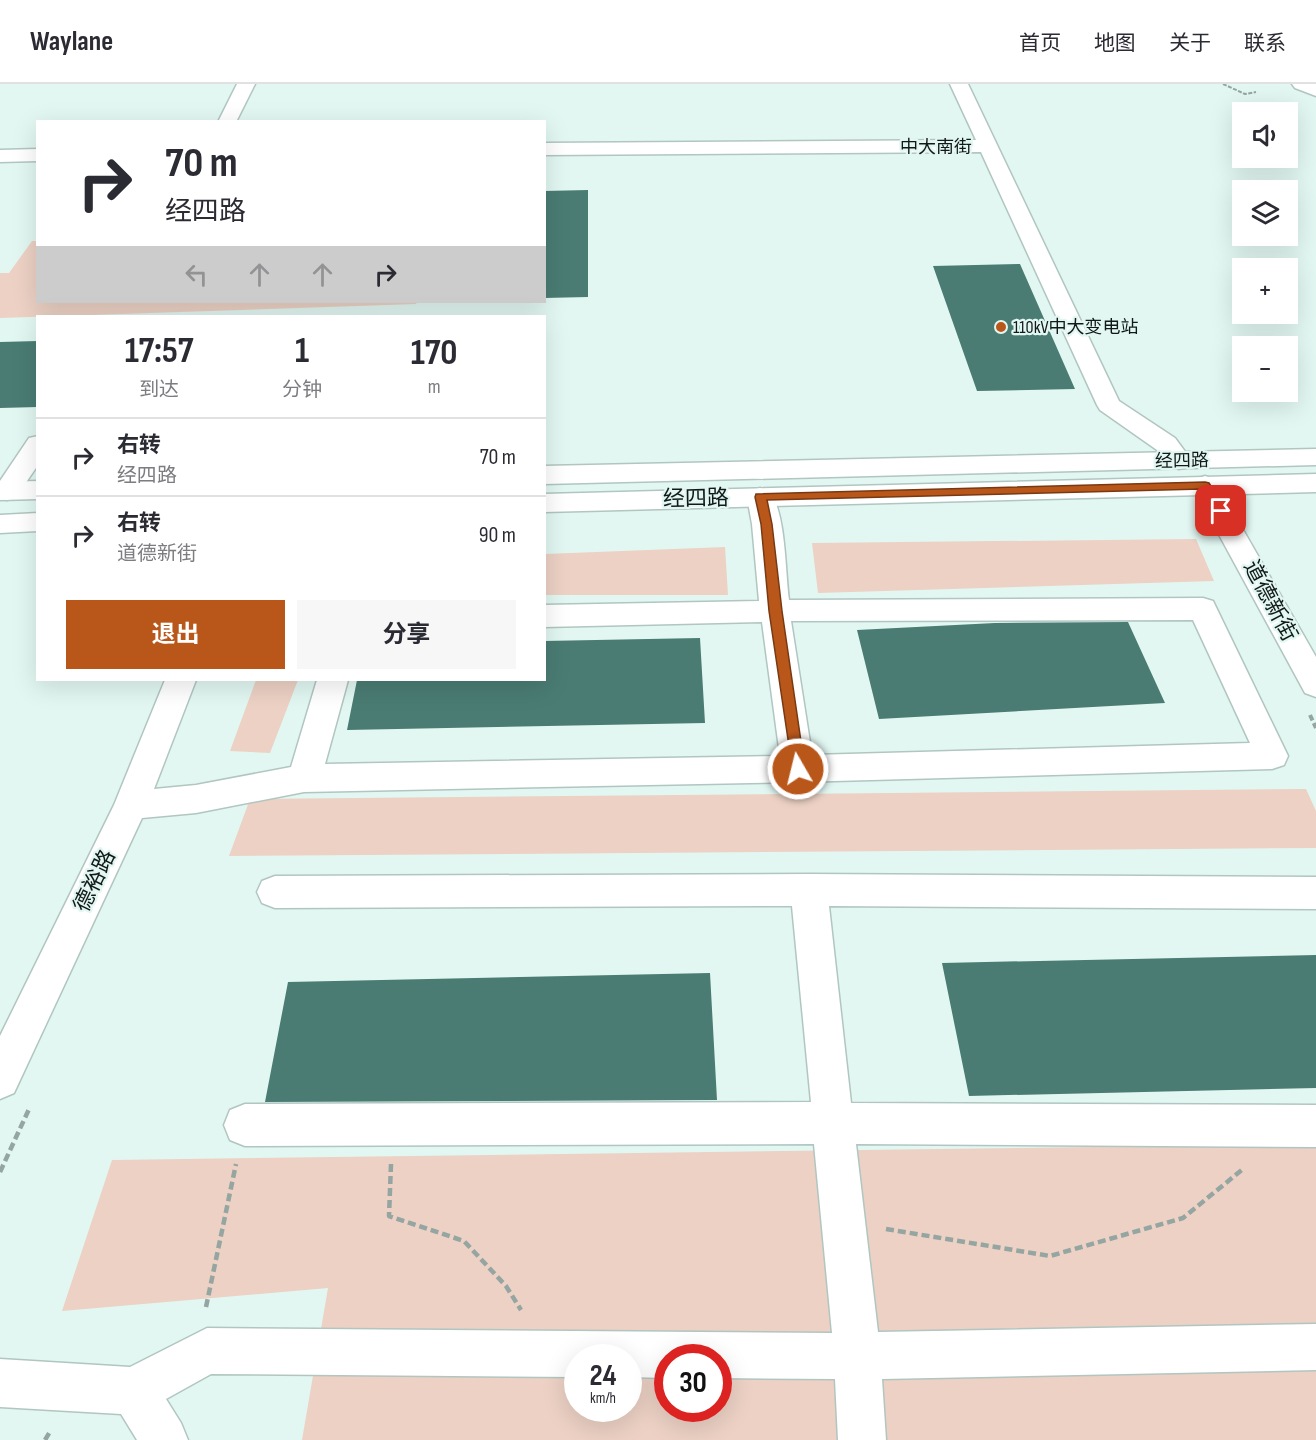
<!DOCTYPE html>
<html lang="zh">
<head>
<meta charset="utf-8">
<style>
  body { margin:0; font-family:"Sofia Sans Condensed","Noto Sans SC",sans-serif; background:#f7f7f7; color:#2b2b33; height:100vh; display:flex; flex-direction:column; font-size:22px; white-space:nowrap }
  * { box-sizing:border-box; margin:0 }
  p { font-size:20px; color:#7c7c81 }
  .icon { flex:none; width:33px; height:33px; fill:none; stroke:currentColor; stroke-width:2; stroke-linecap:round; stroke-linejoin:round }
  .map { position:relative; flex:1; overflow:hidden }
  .details { position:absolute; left:36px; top:231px; width:510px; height:366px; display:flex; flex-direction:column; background:#fff; border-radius:0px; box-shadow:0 6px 24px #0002 }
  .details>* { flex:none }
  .top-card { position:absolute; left:36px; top:36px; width:510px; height:183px; border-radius:0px; box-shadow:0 6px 24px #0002; background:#fff; color:#2b2b33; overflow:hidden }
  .buttons { position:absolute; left:1232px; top:18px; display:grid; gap:12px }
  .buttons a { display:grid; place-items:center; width:66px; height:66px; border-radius:0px; background:#fff; box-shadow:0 6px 24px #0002; font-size:30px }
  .speed { position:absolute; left:564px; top:1260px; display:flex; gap:12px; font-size:30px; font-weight:700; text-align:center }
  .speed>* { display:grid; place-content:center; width:78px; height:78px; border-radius:50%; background:#fff; box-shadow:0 6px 24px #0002; line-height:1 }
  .speed small { font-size:15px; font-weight:400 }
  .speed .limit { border:9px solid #d22; background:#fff; color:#111 }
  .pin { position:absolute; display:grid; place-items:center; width:51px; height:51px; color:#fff; margin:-26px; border-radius:12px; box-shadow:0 3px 9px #0006 }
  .me { position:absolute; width:66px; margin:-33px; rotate:352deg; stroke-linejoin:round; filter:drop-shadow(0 0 4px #0008) }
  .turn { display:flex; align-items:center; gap:21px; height:126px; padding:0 30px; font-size:27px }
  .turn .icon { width:78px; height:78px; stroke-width:2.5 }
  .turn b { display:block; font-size:42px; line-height:51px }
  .lanes { display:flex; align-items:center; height:57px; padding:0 30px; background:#0003; justify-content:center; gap:30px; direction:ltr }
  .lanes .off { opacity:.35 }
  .eta { display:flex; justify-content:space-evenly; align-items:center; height:102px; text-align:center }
  .eta b { font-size:36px; font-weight:700; line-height:42px }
  .cta { display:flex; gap:12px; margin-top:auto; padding:12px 30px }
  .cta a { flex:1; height:69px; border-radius:0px; background:#b9571b; color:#fff; font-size:24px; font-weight:700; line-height:69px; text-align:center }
  .cta a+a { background:#f7f7f7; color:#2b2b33 }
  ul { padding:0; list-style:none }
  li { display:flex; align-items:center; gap:18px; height:78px; padding:0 30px; border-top:2px solid #e1e1e2 }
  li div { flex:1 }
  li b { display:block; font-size:22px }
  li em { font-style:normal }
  header { display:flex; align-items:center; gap:36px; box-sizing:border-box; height:84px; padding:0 30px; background:#fff; border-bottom:2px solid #e1e1e2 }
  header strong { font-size:28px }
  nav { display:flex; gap:33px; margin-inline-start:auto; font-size:21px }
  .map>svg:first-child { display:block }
  .green { fill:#ecd1c4; fill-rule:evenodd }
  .building { fill:#4a7c73 }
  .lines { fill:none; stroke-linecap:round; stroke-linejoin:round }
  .minor-casing { stroke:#b1c6c1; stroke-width:3 }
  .major-casing { stroke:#b1c6c1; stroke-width:3 }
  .path-far2 { stroke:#95a5a1; stroke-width:2; stroke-dasharray:4 1.5; stroke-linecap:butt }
  .path-far1 { stroke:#95a5a1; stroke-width:4; stroke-dasharray:6 3; stroke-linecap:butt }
  .path { stroke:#95a5a1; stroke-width:4.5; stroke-dasharray:8 4; stroke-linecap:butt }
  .minor { fill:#fff; fill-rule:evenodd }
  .major { fill:#fff; fill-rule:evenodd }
  .route { fill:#b9571b; stroke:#783912; stroke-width:1.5 }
  .poi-dot { fill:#b9571b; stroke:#e2f7f2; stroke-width:2 }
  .labels { text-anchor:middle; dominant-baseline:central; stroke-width:4.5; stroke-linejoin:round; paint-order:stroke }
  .far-street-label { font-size:18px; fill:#121918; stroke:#e2f7f2 }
  .far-poi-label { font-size:18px; fill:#121918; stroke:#e2f7f2; text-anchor:start }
  .street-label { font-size:22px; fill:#121918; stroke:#e2f7f2 }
</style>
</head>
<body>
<header>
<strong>Waylane</strong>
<nav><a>首页</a><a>地图</a><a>关于</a><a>联系</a></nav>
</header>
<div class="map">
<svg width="1316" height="1356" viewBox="0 0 1316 1356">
  <rect width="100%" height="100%" fill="#e2f7f2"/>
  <path class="green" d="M32,157H37L38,218H417L416,220L0,234V189H9Z
    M1196,455L1214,497L818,509L812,459Z
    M725,463L728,511H545V470Z
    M256,596H298L270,669L230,667Z
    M1306,705L1316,727V764L229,772L250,715Z
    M1316,1060V1356H302L328,1204L62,1227L112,1076ZM578,1274H628V1324H578ZM668,1274H718V1324H668Z"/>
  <path class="building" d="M588,106V213L544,214V107Z
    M1020,180L1075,305L977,307L933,182Z
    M38,257V323L0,324V258Z
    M1128,538L1165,619L879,635L857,546L995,539Z
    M700,554L705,639L347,646L357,596H544V557Z
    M1316,871V1004L969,1012L942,879Z
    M710,889L717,1016L265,1018L288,898Z"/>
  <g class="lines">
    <g class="minor-casing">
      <path id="minor" d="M237,0H255L236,38H218Z
        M950,0H968L1119,317L1175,354L1192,377L1188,383L1179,385L1170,383L1157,366L1100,326L1097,321L981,68L544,71V59L976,56Z
        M38,65V77L0,78V66Z
        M38,352V381L16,413L7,416L0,414V397L29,354Z
        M1205,392L1214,395L1316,573V613L1305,609L1192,401L1196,395Z
        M760,404L770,407C786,432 785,485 789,516L1203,514L1213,517L1288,672L1284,681L1272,685L798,698L304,708L196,729L142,734L14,1009L0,1015V952L114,721L165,596H196L154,705L196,701L291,683L317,596H348L325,680L780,672L762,538L544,543V521L759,517L752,440L747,413L750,407ZM1193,536L1250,659L812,671L791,537Z
        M809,790L1316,793V825L829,822L851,1019L1316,1021V1063L856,1060L878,1248L1316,1240V1286L882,1295L886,1356H838L835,1295L718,1294V1274H668V1294L628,1293V1274H578V1293L211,1290L166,1315L181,1339L188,1356H137L121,1330L0,1323V1275L130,1283L207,1244L832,1249L814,1060L245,1062L230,1056L224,1041L230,1026L245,1020L811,1018L792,822L275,824L262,819L257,808L262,797L275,792Z"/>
    </g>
    <g class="major-casing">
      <path id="major" d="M1292,0H1316V12L1295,4Z
        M1316,365V381L544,400V382Z
        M1316,390V408L544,428V410Z
        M38,397V415L0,416V398Z
        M38,429V447L0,449V431Z"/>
    </g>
    <path class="path-far2" d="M1223,0L1245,10L1256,8"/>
    <path class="path-far1" d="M1310,631L1316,644"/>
    <path class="path" d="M391,1080L389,1132L464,1157L506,1202L521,1226
      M0,1088L30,1023
      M886,1145L1050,1172L1183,1134L1243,1085
      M206,1223L236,1080
      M45,1356L51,1346"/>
    <use href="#minor" class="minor"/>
    <use href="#major" class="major"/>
  </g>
  <path class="route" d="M1205,398L1209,399L1227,427L1225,429H1217L1202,405L767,416L772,440L782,527L805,685L798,691L793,689L769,527L761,440L755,413L756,410Z"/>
  <circle class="poi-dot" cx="1001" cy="243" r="6"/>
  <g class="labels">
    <g class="far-street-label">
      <text x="936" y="63">中大南街</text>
      <text transform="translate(1182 377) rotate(-1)">经四路</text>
    </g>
    <g class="far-poi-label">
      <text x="1013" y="243">110kV中大变电站</text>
    </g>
    <g class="street-label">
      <text transform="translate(696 415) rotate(-1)">经四路</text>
      <text transform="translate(1270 517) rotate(62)">道德新街</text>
      <text transform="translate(95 797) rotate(-64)">德裕路</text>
    </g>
  </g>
</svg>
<div class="buttons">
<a><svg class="icon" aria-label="sound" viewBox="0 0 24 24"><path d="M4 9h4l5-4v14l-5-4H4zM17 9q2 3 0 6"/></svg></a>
<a><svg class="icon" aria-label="layers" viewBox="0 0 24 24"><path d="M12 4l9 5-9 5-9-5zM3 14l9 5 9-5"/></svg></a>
<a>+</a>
<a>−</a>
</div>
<div class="speed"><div>24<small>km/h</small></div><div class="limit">30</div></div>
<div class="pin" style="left:1221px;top:427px;background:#d93025"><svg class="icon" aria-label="arrive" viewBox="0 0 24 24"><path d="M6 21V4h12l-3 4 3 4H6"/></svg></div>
<svg class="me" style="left:798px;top:685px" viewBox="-20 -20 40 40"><circle r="17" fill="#b9571b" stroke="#fff" stroke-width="3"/><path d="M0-11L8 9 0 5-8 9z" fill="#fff"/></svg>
<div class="top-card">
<div class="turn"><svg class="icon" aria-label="right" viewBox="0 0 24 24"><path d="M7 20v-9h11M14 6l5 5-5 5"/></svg><div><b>70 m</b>经四路</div></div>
<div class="lanes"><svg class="icon off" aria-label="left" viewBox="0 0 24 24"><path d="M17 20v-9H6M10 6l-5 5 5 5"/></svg><svg class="icon off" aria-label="ahead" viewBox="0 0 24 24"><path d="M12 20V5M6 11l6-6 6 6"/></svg><svg class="icon off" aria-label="ahead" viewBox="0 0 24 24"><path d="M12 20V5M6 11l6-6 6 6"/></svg><svg class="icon" aria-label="right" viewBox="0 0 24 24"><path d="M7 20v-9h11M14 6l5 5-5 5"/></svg></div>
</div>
<section class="details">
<div class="eta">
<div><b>17:57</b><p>到达</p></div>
<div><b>1</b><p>分钟</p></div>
<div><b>170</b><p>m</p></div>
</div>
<ul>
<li><svg class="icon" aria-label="right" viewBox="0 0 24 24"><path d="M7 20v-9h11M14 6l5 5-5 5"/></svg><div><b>右转</b><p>经四路</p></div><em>70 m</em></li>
<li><svg class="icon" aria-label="right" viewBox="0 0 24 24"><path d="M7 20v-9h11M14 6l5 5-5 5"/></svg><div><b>右转</b><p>道德新街</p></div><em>90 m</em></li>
</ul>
<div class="cta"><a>退出</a><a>分享</a></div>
</section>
</div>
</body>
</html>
